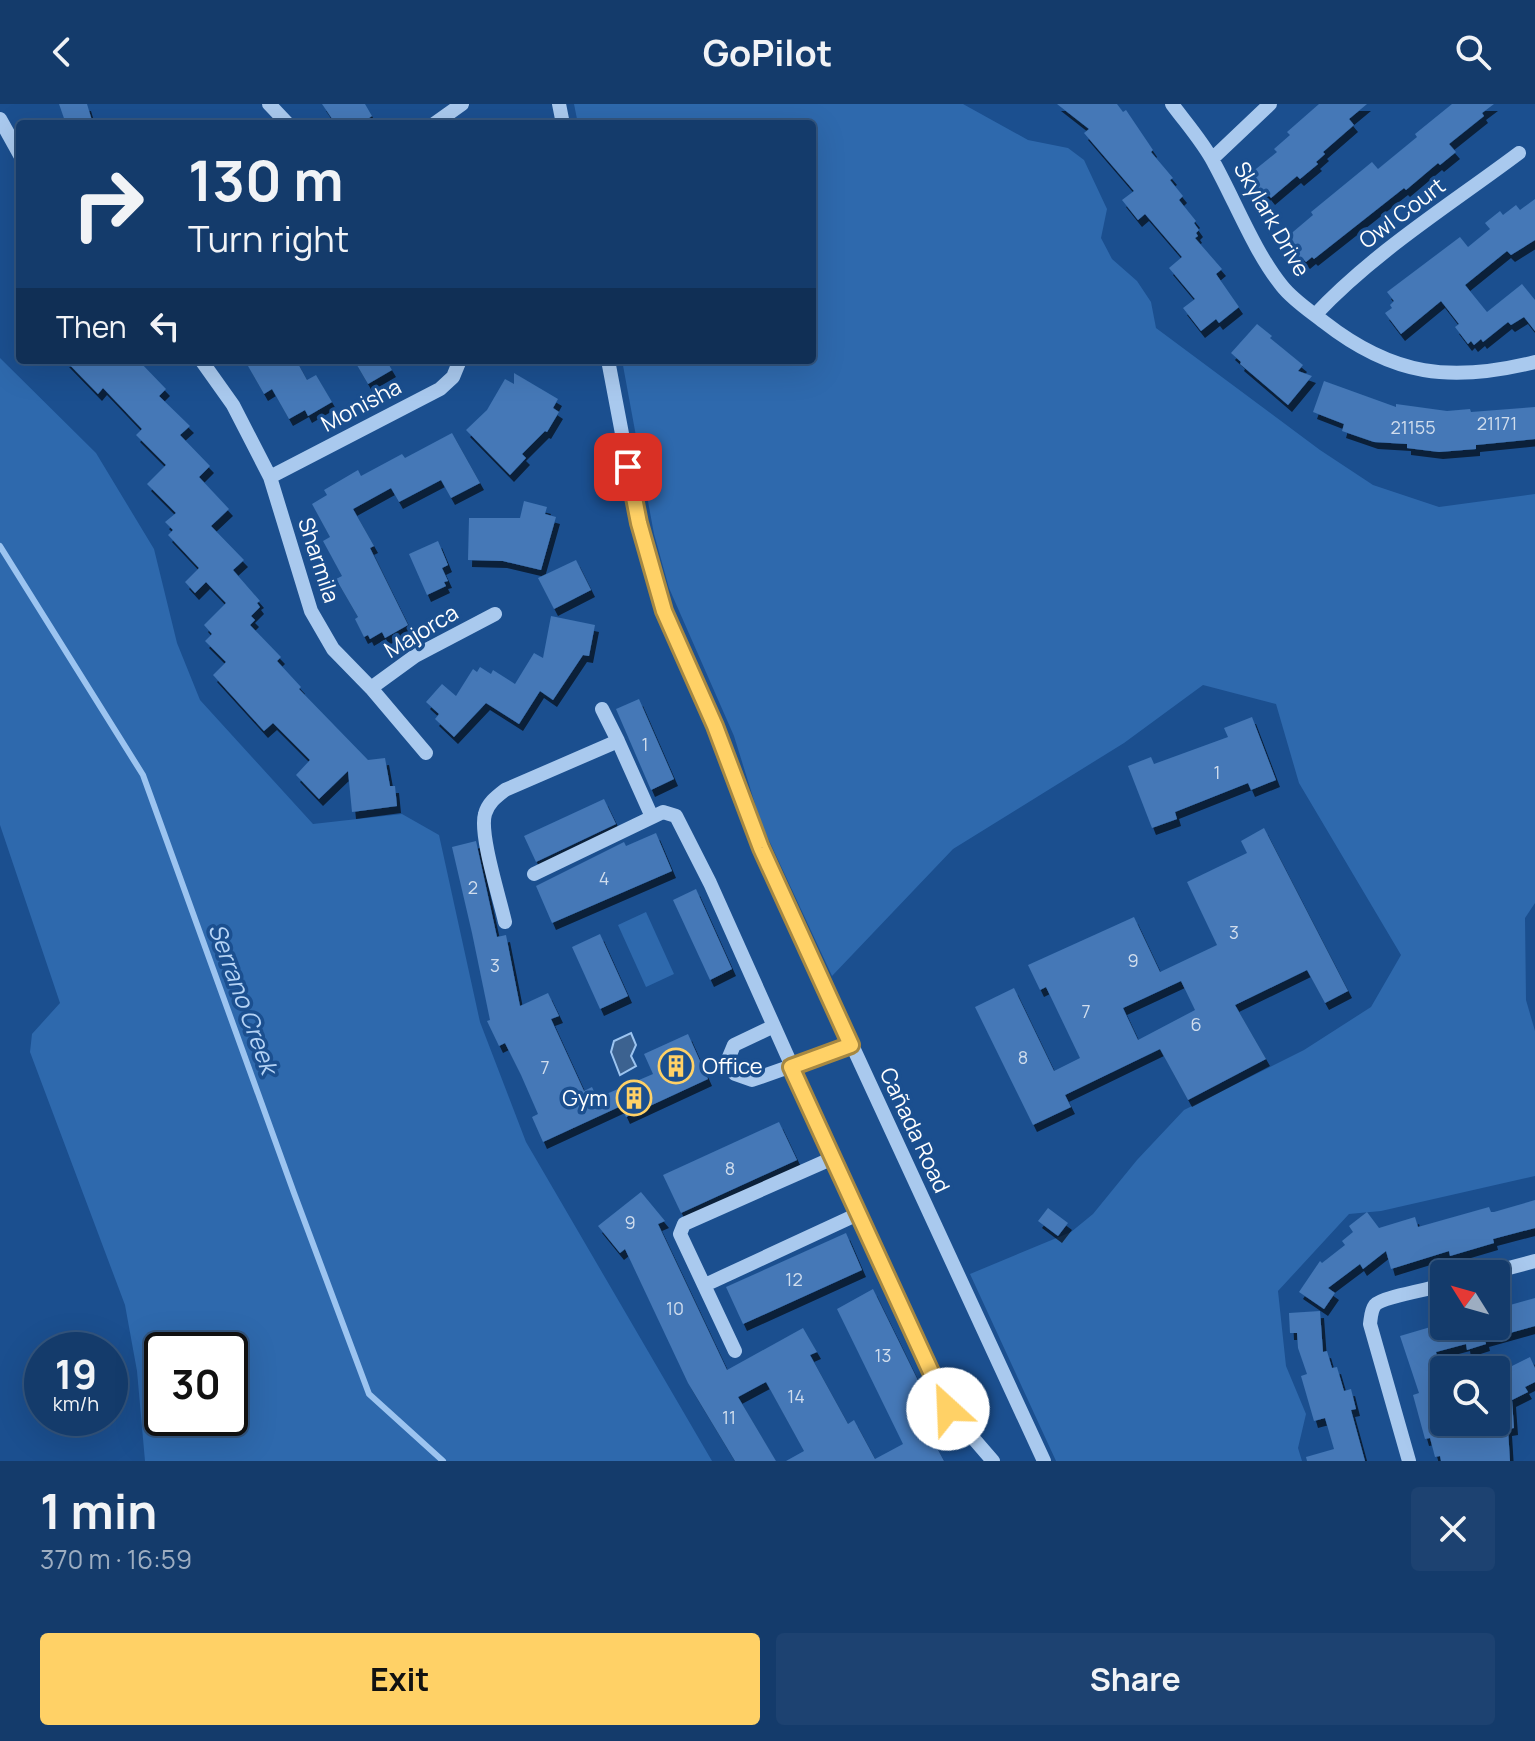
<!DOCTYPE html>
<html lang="en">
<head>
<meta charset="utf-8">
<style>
  body { margin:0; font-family:Manrope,sans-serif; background:#1d4271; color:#f1f3f6; height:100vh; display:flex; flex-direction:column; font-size:30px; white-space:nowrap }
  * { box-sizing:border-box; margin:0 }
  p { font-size:26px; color:#9dadc1 }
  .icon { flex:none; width:44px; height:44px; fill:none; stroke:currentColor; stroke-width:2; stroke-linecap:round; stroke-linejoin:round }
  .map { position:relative; height:1357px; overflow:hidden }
  .side { display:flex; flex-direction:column; background:#143b6b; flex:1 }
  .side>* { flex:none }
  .hud { position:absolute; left:16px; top:16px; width:800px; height:244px; border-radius:8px; box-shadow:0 8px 32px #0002,0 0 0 2px #33557e; background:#143b6b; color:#f1f3f6; overflow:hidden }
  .needle { width:52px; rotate:307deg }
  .controls { position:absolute; left:1430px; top:1156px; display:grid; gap:16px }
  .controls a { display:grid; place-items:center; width:80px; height:80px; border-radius:8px; background:#143b6b; box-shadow:0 8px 32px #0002,0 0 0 2px #33557e; font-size:40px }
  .speed { position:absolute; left:24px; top:1228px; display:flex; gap:16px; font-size:40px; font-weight:700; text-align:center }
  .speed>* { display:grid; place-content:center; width:104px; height:104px; border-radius:50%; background:#143b6b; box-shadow:0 8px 32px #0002,0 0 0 2px #33557e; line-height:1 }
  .speed small { font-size:20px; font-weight:400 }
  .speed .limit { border:4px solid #111; border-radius:12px; background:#fff; color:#111 }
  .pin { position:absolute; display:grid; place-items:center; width:68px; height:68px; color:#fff; margin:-34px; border-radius:16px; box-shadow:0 4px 12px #0006 }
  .me { position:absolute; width:88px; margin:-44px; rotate:335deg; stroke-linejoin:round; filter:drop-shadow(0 0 6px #0008) }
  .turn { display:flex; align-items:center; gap:28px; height:168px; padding:0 40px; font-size:36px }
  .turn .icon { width:104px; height:104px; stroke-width:2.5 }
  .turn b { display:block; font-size:56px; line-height:68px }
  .then { display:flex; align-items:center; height:76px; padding:0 40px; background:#0003; gap:16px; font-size:30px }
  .round { display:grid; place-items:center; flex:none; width:84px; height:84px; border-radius:8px; background:#1d4271 }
  .summary { display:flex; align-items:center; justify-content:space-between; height:136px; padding:0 40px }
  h1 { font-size:48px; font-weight:700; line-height:60px }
  .button { display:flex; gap:16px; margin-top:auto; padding:16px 40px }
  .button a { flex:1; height:92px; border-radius:8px; background:#ffd166; color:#111; font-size:32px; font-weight:700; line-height:92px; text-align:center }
  .button a+a { background:#1d4271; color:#f1f3f6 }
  header { display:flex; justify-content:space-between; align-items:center; height:104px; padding:0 40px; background:#143b6b; font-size:36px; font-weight:700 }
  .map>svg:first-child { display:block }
  .green { fill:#2e69ad; fill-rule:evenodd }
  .water { fill:#3c6290; stroke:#9cc4f0; stroke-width:2 }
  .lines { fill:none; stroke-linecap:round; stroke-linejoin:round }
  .stream { stroke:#9cc4f0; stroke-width:6 }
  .building { fill:#4478b7; fill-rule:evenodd; filter:url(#shadow) }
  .minor { stroke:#a9c9ee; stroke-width:14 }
  .route-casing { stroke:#a68842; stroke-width:20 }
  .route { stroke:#ffd166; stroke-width:14 }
  .labels { text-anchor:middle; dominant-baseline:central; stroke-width:7; stroke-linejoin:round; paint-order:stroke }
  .number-label { font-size:18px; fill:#d0dded }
  .street-label { font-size:22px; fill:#fff; stroke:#1b4f8f }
  .poi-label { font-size:22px; fill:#fff; stroke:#1b4f8f; text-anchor:start }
  .water-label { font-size:24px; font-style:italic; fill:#b5d3f5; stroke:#1b4f8f }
</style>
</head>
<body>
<header><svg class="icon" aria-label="back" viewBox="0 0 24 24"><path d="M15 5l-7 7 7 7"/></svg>GoPilot<svg class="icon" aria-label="search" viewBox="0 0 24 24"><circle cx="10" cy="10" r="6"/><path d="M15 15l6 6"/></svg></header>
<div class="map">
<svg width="1535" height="1357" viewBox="0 0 1535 1357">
  <defs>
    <filter id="shadow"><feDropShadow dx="4" dy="7" stdDeviation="0" flood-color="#0009"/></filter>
  </defs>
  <rect width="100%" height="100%" fill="#1b4f8f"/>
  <path class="green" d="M574,0H963L1028,36L1068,44L1084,56L1107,105L1101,134L1112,155L1137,177L1151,198L1156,224L1320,346L1373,381L1439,403L1535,390V799L1525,814L1526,896L1535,927V1072L1381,1107L1349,1110L1278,1187L1286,1262L1306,1310L1298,1344L1302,1357H1056L970,1170L1071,1128L1093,1110L1137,1056L1184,1006L1304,946L1371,903L1401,851L1299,679L1276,600L1203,581L1124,639L953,745L832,872L761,719L734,632L669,484L654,430L622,256H812V20H578Z
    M0,254L96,349L154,445L177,539L200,596L313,720L402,710L439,731L480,918L526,1038L712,1357H145L137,1267L125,1201L30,948L32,930L60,899L0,721ZM230,1246V1314H162V1246Z
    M646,808L674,870L646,883L618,821Z"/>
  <path class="water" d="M631,929L636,941L631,952L636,962L620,971L611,948L614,937Z"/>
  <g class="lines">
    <path class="stream" d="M0,442L143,671L294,1089L369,1290L443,1357"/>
  </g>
  <path class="building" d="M59,0H87L93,20H66Z
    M322,0H365L372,12L360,20H346L342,15L335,19Z
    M1057,0H1117L1123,8L1126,6L1153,46L1151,48L1173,74L1170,76L1183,92L1179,96L1196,117L1194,119L1199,126L1196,129L1198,132L1195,134L1222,165L1216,170L1239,203L1219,219L1216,215L1201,227L1183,204L1195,195L1169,164L1182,153L1145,110L1138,116L1122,96L1134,87L1084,29L1089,25Z
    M1319,0H1367L1349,15L1354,21L1323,48L1325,50L1316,58L1318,60L1300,75L1297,72L1271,94L1267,89L1262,93L1246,73L1277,48L1274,45L1290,31L1287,28Z
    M1452,0H1494L1482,9L1484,12L1449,40L1456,48L1440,61L1438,59L1406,86L1404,84L1314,155L1312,153L1306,158L1302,154L1299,157L1286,141L1290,137L1287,133L1313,111L1311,108L1372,58L1378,65L1417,33L1415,30Z
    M1535,95V136L1511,151L1507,147L1465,181L1487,208L1522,180L1535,196V227L1524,213L1511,221L1508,218L1483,238L1481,235L1474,241L1471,237L1468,240L1455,223L1459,220L1441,197L1401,230L1385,209L1392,204L1390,201L1394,197L1387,188L1460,133L1468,143L1490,125L1485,119L1500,107L1503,111L1516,101L1520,106Z
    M1257,220L1272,232L1270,234L1303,261L1298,267L1312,272L1288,301L1240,260L1241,258L1231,249Z
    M65,256H138L166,285L159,292L190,322L180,331L210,362L199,373L229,405L211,422L244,456L233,466L260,497L257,499L260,503L251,512L255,516L250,521L281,553L277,557L301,583L299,585L368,656L385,654L390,682H395L397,702L352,708L348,667L319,695L296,671L310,656L273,619L264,627L213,571L226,558L205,537L212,530L204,521L226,499L206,478L195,489L185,478L199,464L168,431L173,426L165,418L176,409L147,380L166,361L136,331L142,325L103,284L98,290Z
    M259,256H296L307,276L316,271L332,298L308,312L305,306L289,315L272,285L264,290L248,262Z
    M354,256H386L392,266L368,280Z
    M514,269L558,295L553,304L559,308L547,328L545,327L522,350L526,354L510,371L466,326L487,306L505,275L514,280Z
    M1324,277L1396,303V300L1447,307L1470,305L1471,308L1535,303V335L1476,341V345L1439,348L1407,344V340L1374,338L1342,327L1344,320L1313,308Z
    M452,329L480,379L451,394L441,376L399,398L391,384L353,405L374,442L370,444L408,521L385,534L382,528L370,535L368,531L364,533L355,515L358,513L336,475L342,472L323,437L330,433L312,400L327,391L324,386L358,366L361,372L402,350L405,354Z
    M524,397L547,403L545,410L556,413L541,466L503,457L468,456L469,414H520Z
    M438,437L448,461L442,464L448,477L444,478L446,482L427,491L409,450Z
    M576,456L591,486L554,505L538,474Z
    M551,512L595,521L589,552L583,551L553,596L540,587L519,620L486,599L454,633L435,615L439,610L426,598L442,580L456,592L473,565L477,568L480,563L491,570L493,566L515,580L534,549L543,554Z
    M639,595L674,675L651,686L616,605Z
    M1252,613L1276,676L1251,686L1248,679L1175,708L1177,715L1152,724L1128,662L1151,653L1154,660L1228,633L1224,624Z
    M604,695L616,720L536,758L524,732Z
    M1264,724L1348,887L1325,899L1307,866L1235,901L1266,955L1188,996L1160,945L1065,991L1071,1003L1033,1021L975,903L1014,884L1054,967L1080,954L1046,883L1040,886L1028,861L1134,813L1160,868L1217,841L1187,778L1247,749L1241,737ZM1181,877L1195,906L1138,936L1123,904Z
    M656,729L672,767L552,819L536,782L624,738L626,742Z
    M476,737L497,833L506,831L520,902L548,889L559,912L551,915L584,987L592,983L597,994L653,970L644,950L688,930L708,975L626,1013L621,1002L543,1038L532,1013L538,1010L521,971L505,939L499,942L487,917L490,916L472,829L452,743Z
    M696,785L732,865L710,876L673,796Z
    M600,830L628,892L600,905L572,843Z
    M779,1018L797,1056L681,1109L663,1071Z
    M641,1088L665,1117L658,1120L727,1266L803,1224L817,1248L810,1251L848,1320L854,1316L875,1355L903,1340L837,1205L873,1185L930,1301L917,1307L944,1357H786L804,1347L766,1278L738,1293L776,1357H735L688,1279L625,1145L620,1149L598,1122Z
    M1535,1096V1124L1493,1135L1494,1139L1450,1152L1449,1147L1391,1165L1386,1147L1363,1165L1360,1160L1328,1184L1335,1189L1324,1205L1299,1188L1320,1157L1322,1159L1345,1141L1342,1137L1353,1128L1349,1122L1367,1108L1379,1124L1415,1113L1418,1123L1489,1103L1491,1108H1494Z
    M1048,1104L1068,1119L1058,1132L1038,1117Z
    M846,1129L862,1166L743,1220L726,1183Z
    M1535,1194V1222L1485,1236L1486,1240L1467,1246L1466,1240L1436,1248L1444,1276V1318H1496V1270L1530,1253L1535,1264V1278L1525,1283L1528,1288L1512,1296L1514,1324L1508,1325L1510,1357H1441L1440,1352L1435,1353L1430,1334L1425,1335L1413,1291L1419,1289L1400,1232L1444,1219V1222H1496V1205Z
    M1320,1207L1323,1248L1327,1247L1332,1264L1337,1263L1344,1287L1351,1285L1356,1305L1351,1306L1365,1357H1307L1306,1353L1334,1345L1325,1314L1314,1317L1301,1272L1307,1270L1298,1244L1297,1229H1290L1289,1209Z"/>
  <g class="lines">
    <path class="minor" d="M269,0L288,20
      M559,0L563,20
      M1172,0C1186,19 1203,38 1214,59C1235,97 1255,149 1282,182C1293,196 1310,207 1324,218C1393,272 1451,279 1535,258
      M0,15L20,51
      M434,20L462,0
      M1212,55L1270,0
      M1315,211C1374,148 1451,100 1519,49
      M201,256L233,301L270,373L311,507L333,545L371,584L426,649
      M608,256L639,419L664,507L715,622L761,744L1044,1357
      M270,373L440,285L453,273L460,256
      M371,584L415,552L495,510
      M602,605L618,637
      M534,770L663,708L676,712L710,779L858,1110L948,1305L993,1357
      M505,818C500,795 479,730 485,710C488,699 496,693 505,686L618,637L652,713
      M774,922L734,941L729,953V963L735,970L752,976L851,941
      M1486,1170L1535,1157
      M705,1181L858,1110
      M735,1247L680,1130L684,1120L833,1054
      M1409,1357L1370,1220C1371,1213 1371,1206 1375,1201C1382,1193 1431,1185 1444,1181"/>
  </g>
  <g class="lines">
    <g class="route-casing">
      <path id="route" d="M628,363L639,419L664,507L715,622L761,744L851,941L791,963L948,1305"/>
    </g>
    <use href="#route" class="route"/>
  </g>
  <defs>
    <g id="building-ring" transform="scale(1.8)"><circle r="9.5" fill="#1b4f8f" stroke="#ffd166" stroke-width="1.5"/><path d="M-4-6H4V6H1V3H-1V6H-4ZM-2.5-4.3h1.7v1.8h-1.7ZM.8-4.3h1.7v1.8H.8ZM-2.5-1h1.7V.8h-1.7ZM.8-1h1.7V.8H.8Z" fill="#ffd166"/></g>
  </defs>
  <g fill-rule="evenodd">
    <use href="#building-ring" x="676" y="962"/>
    <use href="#building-ring" x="634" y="994"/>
  </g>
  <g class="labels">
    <g class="number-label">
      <text x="1497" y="319">21171</text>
      <text x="1413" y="323">21155</text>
      <text x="645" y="640">1</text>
      <text x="1217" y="668">1</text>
      <text x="604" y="774">4</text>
      <text x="473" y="783">2</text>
      <text x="1234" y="828">3</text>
      <text x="1133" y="856">9</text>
      <text x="495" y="861">3</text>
      <text x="1086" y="907">7</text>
      <text x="1196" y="920">6</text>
      <text x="1023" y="953">8</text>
      <text x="545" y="963">7</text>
      <text x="730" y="1064">8</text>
      <text x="630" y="1118">9</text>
      <text x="794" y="1175">12</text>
      <text x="675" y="1204">10</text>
      <text x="883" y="1251">13</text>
      <text x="796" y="1292">14</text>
      <text x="729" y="1313">11</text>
    </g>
    <g class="street-label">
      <text transform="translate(1402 109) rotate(-37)">Owl Court</text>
      <text transform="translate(1272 115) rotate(60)">Skylark Drive</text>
      <text transform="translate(361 301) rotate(-28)">Monisha</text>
      <text transform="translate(319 456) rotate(72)">Sharmila</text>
      <text transform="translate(421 527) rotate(-31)">Majorca</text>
      <text transform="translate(915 1026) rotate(65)">Cañada Road</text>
    </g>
    <g class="poi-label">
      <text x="702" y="962">Office</text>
      <text x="608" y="994" text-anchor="end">Gym</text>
    </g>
    <g class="water-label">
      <text transform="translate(244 894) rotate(70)">Serrano Creek</text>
    </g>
  </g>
</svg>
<div class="controls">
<a><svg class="needle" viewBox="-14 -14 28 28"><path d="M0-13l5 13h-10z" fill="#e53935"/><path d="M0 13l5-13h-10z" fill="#9dadc1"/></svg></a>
<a><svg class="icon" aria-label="search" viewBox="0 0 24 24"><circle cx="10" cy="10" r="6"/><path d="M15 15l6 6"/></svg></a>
</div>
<div class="speed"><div>19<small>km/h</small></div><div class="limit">30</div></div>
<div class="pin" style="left:628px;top:363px;background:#d93025"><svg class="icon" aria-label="arrive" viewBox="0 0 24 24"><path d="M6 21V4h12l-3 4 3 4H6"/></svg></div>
<svg class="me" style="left:948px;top:1305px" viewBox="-20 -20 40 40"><circle r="19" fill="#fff"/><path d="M0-13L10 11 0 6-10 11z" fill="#ffd166"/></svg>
<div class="hud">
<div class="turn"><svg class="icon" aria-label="right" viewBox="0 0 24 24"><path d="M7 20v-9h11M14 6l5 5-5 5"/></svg><div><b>130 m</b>Turn right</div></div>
<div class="then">Then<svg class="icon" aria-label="left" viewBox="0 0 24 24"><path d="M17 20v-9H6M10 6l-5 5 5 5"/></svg></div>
</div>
</div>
<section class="side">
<div class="summary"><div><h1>1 min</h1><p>370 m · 16:59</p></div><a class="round"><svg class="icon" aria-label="close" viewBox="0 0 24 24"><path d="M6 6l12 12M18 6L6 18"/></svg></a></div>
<div class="button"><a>Exit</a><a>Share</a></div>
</section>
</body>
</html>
